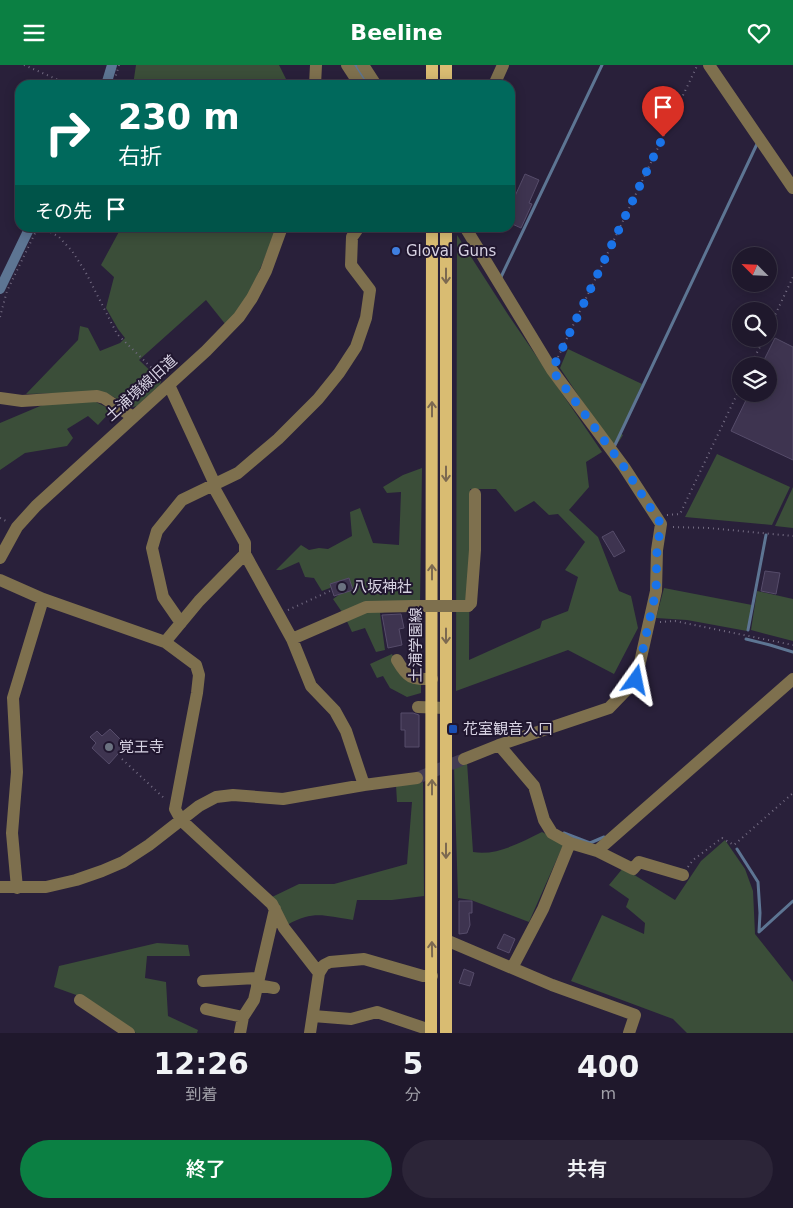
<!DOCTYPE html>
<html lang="ja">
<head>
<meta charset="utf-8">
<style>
  body { margin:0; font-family:"DejaVu Sans","Noto Sans JP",sans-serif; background:#2c2538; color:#f1f3f6; height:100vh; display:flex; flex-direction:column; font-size:19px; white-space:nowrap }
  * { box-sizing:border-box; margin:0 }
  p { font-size:16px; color:#a1a0a9 }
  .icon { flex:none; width:28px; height:28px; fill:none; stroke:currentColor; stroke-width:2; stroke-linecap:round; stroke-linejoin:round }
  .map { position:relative; height:968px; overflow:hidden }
  .details { display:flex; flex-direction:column; background:#1f182c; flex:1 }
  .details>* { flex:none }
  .guide { position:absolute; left:15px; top:15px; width:500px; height:152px; border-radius:15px; box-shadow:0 2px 12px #0003,0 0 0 1px #3c3748; background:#00695c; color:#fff; overflow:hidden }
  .needle { width:32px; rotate:294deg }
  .controls { position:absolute; left:732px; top:182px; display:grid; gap:10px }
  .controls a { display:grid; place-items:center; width:45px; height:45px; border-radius:50%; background:#1f182c; box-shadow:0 2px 12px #0003,0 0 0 1px #3c3748; font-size:25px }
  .pin { position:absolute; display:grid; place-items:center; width:42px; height:42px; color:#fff; margin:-51px -21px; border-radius:50% 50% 50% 0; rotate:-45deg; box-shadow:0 0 5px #0007 }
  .pin .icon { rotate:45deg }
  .me { position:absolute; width:55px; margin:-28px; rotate:12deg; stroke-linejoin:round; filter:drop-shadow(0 0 4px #0008) }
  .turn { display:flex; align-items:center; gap:18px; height:105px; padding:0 20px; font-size:22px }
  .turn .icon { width:65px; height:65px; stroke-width:2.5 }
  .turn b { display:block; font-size:35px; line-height:42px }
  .then { display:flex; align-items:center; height:48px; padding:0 20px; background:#0003; gap:10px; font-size:19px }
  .eta { display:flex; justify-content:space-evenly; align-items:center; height:85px; text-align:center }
  .eta b { font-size:30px; font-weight:600; line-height:35px }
  .action { display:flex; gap:10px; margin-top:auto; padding:10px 20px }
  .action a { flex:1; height:58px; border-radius:30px; background:#0b8043; color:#fff; font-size:20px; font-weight:600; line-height:58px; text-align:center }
  .action a+a { background:#2c2538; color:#f1f3f6 }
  header { display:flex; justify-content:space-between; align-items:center; height:65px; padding:0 20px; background:#0b8043; color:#fff; font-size:22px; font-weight:600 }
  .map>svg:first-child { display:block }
  .green { fill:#3b4e39; fill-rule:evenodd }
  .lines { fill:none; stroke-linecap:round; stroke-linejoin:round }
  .stream { stroke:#5d7593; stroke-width:3 }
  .canal { stroke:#5d7593; stroke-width:10 }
  .building { fill:#3e3450; stroke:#564c6a }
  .minor-tunnel { stroke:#433b53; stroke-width:12; stroke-dasharray:12 6; stroke-linecap:butt }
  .path { stroke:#746c83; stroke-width:2; stroke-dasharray:1 4; stroke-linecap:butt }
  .minor { stroke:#7e704e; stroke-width:12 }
  .major { stroke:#d9bc72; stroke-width:12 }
  .minor-bridge { stroke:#7e704e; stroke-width:12 }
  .oneway { stroke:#7c6950 }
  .route { stroke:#1a73e8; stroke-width:9; stroke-dasharray:0 16.2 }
  .shop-dot { fill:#3f7fe0; stroke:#20162f; stroke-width:2 }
  .worship-dot { fill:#6b7280; stroke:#20162f; stroke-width:2 }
  .transit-dot { fill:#1a4fb4; stroke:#20162f; stroke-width:2 }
  .labels { text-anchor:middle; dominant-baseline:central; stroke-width:4; stroke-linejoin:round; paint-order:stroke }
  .poi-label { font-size:15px; fill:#d7d2e3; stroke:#20162f; text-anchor:start }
  .street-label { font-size:15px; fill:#d7d2e3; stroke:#20162f }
</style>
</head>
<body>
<header><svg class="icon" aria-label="menu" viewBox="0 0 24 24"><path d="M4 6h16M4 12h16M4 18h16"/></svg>Beeline<svg class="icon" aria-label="heart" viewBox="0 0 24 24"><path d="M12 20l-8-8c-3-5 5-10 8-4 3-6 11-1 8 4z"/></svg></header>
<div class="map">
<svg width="793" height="968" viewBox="0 0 793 968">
  <rect width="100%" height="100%" fill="#29203a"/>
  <path class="green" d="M136,0H279L289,20H133Z
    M121,163H277L248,233L226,260L206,235L139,295L161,316L160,320L137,341L133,342L104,327L26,329L78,275L80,261L88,263L100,286L120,278L125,273L118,264L106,243L114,212L101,200Z
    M457,170L507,248L602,387L586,397L589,422L569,445L598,472L619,526L631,531L638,563L614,609L568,585L456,626ZM470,424H496L515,447L534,436L549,450L558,449L585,477L565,505L578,512L568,546L542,556L540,563L469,595Z
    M568,284L642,319L620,368L623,370L614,384L560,303Z
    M52,336L96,337L112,345L98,360L88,351L67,364L73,373L67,381L25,388L0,405V358Z
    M717,389L790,422L772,460L685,452Z
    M422,403L420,539L380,548L385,585L376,587L365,563L352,567L344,550L333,534L350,522L348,516L322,526L314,513L305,512L299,497L281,505H276L301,480L309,485L319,483L328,484L352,471L350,447L360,443L373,478L399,480L401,427L387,428L383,422L403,410Z
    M793,422V463L775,461Z
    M664,523L752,540L747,566L687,555L656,553Z
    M757,526L793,534V576L751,565Z
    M392,589L399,605L421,617V628L407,632L390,623L383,611L377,613L370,599Z
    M467,697L473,787C498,791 521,777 542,767L564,778L529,857L471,835L458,833L454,701Z
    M423,717L424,831L392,835H357L353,855C323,851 315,845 287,860L272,832L299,819H334L407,799L412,737H397L396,720Z
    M725,775L745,804L753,826L755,869L793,917V968H687L673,954L571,916L602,850L644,869L645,858L626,842L629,834L609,820L623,803L675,835L701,796Z
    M157,878L188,880L190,891H147L145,913L166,917L168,951L198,965L197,968H136L79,931L54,922L59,901Z"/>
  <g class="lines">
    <path class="stream" d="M501,212L602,0
      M614,382L757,79
      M748,565L766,470
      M746,574L770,580L793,587
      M564,768L590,778L604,772
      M737,784L758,817L760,848L759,867L793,836"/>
    <path class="canal" d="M356,0L368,20
      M106,20L112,0
      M0,224L30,162"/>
  </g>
  <path class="building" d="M525,109L539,115L529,138L532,139L521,163L510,158V142Z
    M775,273L793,282V395L731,366L749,329H769V301H761Z
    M613,466L625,486L614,492L602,472Z
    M765,506L780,508L776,529L761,526Z
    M349,513L353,525L334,531L330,519Z
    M401,549L404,563L399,564L402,580L388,583L382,550Z
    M401,648H413L419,650V682H405V665H401Z
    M110,664L126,680L109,699L92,683L96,678L90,672L97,666L102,671Z
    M459,836H472V848H469L470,860L467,868L459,869Z
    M504,869L515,874L509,888L497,883Z
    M464,904L474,908L470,921L459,918Z"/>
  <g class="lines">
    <path class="minor-tunnel" d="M417,713L464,694"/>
    <path class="path" d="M24,0L70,20
      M113,20L119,0
      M42,162L59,172L72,186L85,206L117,269L162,313
      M0,252L7,226L38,162
      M769,263L793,212
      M558,292L697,1
      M750,301L764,274
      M667,450L680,449L741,321
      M0,453L8,457
      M673,462L709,463L793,471
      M288,545L330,526
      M660,557L675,556L793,580
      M122,694L165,734
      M688,802L693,795L722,773L734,780L793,728"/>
    <path class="minor" d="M347,0L360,20
      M363,0L376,20
      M709,0L793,123
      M315,20L316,0
      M494,20L503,0
      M169,320L213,415V421L245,478V489L292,574L311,621L335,646L346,666L364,720
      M0,333L22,336L97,331L104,333L133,352
      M0,493L17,462L36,441L206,286L239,252L252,233L266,206L282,162
      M0,515L43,534L165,577L196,600L199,610L197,628L175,744L181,755L272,839L284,863L319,908L310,968
      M468,541L471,538L475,485V429
      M181,558L163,532L152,483L157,466L182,435L238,408L278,374L318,334L339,308L356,282L366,253L370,225L351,200L352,172L359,162
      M292,574L366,542L413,541
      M165,577L199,536L245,489
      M397,595C408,614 411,614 432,614
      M418,642L446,643
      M499,680L534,721L544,755L552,768L570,778L597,786L633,804L639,797L683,810
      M464,694L499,680L609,643L636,615L656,526L657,485L661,459L624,402L552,305L465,162
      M597,786L793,614
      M0,822H46L76,815L102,806L123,797L149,780L199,741L216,732L233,730L283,734L364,720L417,713
      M17,823L12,768L17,707L13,633L43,534
      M446,875L552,920L635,950L629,968
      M512,903L543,844L570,778
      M319,908L324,900L330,897L364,894L423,911H432
      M203,916L258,913
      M257,920L274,923
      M80,935L129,968
      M206,944L243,952
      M313,951L351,954L377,947L424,963H431
      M240,968L243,952L254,935L275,844"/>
    <path class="major" d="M432,20V0
      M446,20V0
      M446,162V968
      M431,968L432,162"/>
    <path class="minor-bridge" d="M413,541H468"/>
  </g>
  <defs><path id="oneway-shaft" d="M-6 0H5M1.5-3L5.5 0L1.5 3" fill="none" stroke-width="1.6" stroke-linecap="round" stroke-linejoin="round" transform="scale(1.25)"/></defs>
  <g class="oneway">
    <use href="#oneway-shaft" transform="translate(446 211) rotate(90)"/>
    <use href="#oneway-shaft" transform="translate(432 344) rotate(-90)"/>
    <use href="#oneway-shaft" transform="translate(446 409) rotate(90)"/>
    <use href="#oneway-shaft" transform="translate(432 507) rotate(-90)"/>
    <use href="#oneway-shaft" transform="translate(446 571) rotate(90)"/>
    <use href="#oneway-shaft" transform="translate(432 722) rotate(-90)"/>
    <use href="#oneway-shaft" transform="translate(446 786) rotate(90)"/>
    <use href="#oneway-shaft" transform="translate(432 884) rotate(-91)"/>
  </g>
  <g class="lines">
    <path class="route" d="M636,615L656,526L657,485L661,459L624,402L552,305L663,72"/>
  </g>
  <circle class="shop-dot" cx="396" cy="186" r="5"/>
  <g class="worship-dot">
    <circle cx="342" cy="522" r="5"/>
    <circle cx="109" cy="682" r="5"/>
  </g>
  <rect class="transit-dot" x="448" y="659" width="10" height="10" rx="2.5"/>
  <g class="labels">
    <g class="poi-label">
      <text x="406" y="186">Gloval Guns</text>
      <text x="352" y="522">八坂神社</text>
      <text x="463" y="664">花室観音入口</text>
      <text x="119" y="682">覚王寺</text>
    </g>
    <g class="street-label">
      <text transform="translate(141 323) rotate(-42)">土浦境線旧道</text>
      <text transform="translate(416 580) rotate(-90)">土浦学園線</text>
    </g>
  </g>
</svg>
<div class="controls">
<a><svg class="needle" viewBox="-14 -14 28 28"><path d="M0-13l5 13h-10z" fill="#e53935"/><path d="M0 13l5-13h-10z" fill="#a1a0a9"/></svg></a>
<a><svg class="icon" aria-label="search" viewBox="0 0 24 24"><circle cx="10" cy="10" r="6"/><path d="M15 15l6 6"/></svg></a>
<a><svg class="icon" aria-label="layers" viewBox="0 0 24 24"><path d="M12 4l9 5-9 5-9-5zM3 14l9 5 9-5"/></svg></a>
</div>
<div class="pin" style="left:663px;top:72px;background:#d93025"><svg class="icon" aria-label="arrive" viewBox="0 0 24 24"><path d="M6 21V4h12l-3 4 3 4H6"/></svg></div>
<svg class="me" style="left:636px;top:615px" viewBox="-20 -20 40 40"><path d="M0-17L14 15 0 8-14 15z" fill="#1a73e8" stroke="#fff" stroke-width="4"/></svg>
<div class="guide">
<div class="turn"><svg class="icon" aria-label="right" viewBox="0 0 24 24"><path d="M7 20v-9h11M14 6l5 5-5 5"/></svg><div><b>230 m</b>右折</div></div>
<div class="then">その先<svg class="icon" aria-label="arrive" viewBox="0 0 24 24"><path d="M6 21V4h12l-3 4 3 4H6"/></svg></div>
</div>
</div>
<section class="details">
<div class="eta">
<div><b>12:26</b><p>到着</p></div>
<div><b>5</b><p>分</p></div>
<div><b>400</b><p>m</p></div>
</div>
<div class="action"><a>終了</a><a>共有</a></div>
</section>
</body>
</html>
